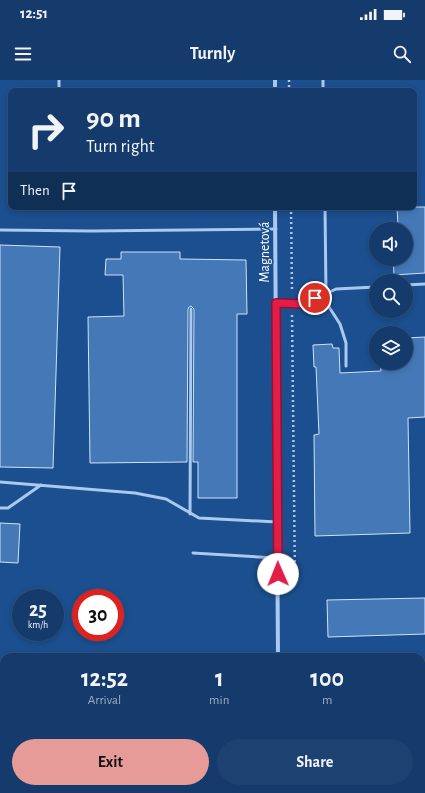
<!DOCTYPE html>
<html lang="en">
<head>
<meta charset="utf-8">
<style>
  body { margin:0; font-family:"Alegreya Sans",sans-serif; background:#1d4271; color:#f1f3f6; height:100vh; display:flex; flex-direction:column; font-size:15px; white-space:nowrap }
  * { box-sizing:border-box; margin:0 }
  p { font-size:13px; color:#9dadc1 }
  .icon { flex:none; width:22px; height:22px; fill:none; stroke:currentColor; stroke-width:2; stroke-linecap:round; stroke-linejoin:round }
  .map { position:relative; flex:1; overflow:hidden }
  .panel { position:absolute; left:0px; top:573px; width:425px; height:140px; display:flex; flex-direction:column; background:#143b6b; border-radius:12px 12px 0 0; box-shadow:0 2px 6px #0003,0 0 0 1px #33557e }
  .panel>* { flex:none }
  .hud { position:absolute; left:8px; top:8px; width:409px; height:122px; border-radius:8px; box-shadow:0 2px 6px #0003,0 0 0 1px #33557e; background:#143b6b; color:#f1f3f6; overflow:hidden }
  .controls { position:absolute; left:369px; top:142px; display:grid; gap:8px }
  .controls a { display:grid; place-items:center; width:44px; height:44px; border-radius:50%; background:#143b6b; box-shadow:0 2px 6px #0003,0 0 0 1px #33557e; font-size:20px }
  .speed { position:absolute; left:12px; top:509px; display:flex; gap:8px; font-size:20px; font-weight:700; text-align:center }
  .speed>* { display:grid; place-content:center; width:52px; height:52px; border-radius:50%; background:#143b6b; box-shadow:0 2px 6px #0003,0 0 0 1px #33557e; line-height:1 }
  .speed small { font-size:10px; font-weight:400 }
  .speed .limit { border:6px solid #d22; background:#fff; color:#111 }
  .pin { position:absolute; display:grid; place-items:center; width:34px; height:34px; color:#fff; margin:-17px; border:2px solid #fff; border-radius:50%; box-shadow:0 1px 4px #0007 }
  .me { position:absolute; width:44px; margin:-22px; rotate:359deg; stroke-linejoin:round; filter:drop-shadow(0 0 3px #0008) }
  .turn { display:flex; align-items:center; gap:14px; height:84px; padding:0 12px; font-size:18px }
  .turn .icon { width:52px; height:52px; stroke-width:2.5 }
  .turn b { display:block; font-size:28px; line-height:34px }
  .then { display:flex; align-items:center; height:38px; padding:0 12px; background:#0003; gap:8px; font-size:15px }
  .eta { display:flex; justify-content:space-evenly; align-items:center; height:68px; text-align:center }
  .eta b { font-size:24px; font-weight:600; line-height:28px }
  .primary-button { display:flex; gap:8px; margin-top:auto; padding:8px 12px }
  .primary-button a { flex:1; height:46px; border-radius:24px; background:#e69b98; color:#111; font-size:16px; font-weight:600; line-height:46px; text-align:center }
  .primary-button a+a { background:#1d4271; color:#f1f3f6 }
  .status { display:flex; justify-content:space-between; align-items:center; height:28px; padding:0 20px; background:#143b6b; direction:ltr }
  .status svg { height:11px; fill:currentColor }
  header { display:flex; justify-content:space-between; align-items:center; height:52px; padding:0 12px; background:#143b6b; font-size:18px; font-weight:600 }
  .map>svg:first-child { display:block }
  .building { fill:#4478b7; stroke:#cfe3fa }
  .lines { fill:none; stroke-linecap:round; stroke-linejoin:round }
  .path { stroke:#a9c9ee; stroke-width:2.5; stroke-dasharray:2 3; stroke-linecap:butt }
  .service { stroke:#a9c9ee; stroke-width:3 }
  .minor { stroke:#a9c9ee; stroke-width:4 }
  .secondary { stroke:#d6e6fa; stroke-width:8 }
  .tram { stroke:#fff; stroke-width:1 }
  .route-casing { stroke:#92132f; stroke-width:10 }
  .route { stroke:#e11d48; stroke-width:7 }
  .labels { text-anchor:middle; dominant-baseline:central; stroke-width:3; stroke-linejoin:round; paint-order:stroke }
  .street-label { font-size:14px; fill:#fff; stroke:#1b4f8f }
</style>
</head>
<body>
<div class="status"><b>12:51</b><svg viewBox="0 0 49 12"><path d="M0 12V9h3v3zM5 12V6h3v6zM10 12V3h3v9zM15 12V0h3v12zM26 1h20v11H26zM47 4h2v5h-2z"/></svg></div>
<header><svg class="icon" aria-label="menu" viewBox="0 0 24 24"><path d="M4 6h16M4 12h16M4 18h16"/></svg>Turnly<svg class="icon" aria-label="search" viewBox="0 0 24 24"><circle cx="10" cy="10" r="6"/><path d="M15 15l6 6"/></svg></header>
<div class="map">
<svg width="425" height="713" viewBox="0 0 425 713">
  <rect width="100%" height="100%" fill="#1b4f8f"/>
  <path class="building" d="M397,127H425V193L394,195L393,179H406V149H391V147L398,146Z
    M0,165L60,167L53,388L0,387Z
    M121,172H180V179L246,180L247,234H237V418H198V382H193L194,229L191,226L189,227L188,229L187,382L90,383L88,237L124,236L123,195H105L106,179H121Z
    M425,257V337L408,338L410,453L315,456L314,355L319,354L316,287H314L313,265L332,264L333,268H339L340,293L381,291L380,283H406V258Z
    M0,443L20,444L18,483L0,482Z
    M425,518V554L328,557L327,520Z"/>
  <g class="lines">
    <path class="path" d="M289,0V11
      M291,127L292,212
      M292,235L295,502"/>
    <path class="service" d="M323,0V11
      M59,11V0
      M325,127L326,213L329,227L340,244L346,263V286
      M0,150L91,151L276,149
      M406,205L425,204
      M276,223L304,224L336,209L376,207
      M0,402L135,413L166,419L199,438L277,442
      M0,428H8L41,405
      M190,434L191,229
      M193,473L277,478
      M421,593H425"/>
    <path class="minor" d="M275,0V11
      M275,127L278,577
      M277,713V709"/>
    <path class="secondary" d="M0,687H4
      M210,709L247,713"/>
    <path class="tram" d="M0,709L36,713"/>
  </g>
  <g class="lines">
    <g class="route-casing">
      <path id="route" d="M278,494L276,223L304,224L315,218"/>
    </g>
    <use href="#route" class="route"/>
  </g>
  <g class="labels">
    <g class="street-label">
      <text transform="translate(265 172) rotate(-90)">Magnetová</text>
    </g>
  </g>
</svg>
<div class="controls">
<a><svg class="icon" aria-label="sound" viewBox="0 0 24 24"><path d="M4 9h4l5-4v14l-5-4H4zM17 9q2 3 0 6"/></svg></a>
<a><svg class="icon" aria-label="search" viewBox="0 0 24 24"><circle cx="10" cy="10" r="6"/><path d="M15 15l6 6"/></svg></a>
<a><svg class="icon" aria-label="layers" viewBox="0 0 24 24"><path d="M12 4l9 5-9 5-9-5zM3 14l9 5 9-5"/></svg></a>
</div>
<div class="speed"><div>25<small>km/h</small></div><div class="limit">30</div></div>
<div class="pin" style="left:315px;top:218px;background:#d93025"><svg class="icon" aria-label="arrive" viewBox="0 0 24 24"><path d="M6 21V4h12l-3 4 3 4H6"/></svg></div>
<svg class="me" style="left:278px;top:494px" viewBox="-20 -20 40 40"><circle r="19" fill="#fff"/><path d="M0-13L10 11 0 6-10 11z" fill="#e11d48"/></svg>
<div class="hud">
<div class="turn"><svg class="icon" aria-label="right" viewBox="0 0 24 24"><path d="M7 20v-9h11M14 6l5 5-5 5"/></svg><div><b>90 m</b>Turn right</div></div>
<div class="then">Then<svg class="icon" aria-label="arrive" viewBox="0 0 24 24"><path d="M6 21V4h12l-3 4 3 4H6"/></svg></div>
</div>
<section class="panel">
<div class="eta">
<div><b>12:52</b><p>Arrival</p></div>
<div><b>1</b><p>min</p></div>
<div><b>100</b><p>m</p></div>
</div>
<div class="primary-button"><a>Exit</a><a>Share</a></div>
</section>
</div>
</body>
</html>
